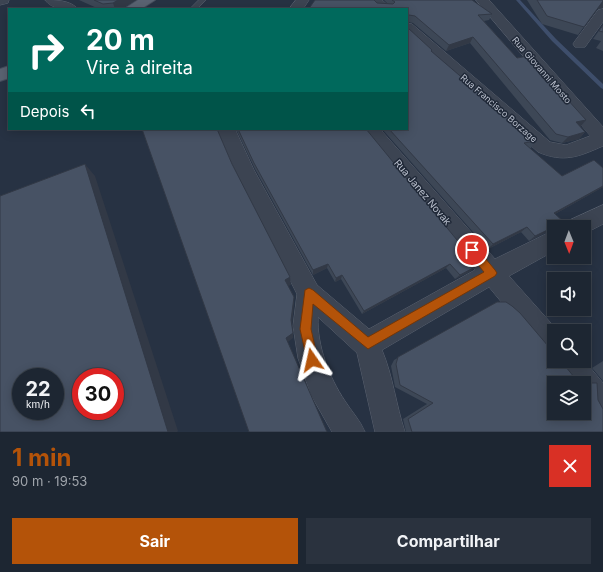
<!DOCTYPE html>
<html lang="pt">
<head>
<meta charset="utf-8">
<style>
  body { margin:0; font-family:Inter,sans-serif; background:#2a323e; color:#f1f3f6; height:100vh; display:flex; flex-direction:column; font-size:15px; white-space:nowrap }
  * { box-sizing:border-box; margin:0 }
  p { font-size:13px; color:#a0a5ac }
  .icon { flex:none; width:22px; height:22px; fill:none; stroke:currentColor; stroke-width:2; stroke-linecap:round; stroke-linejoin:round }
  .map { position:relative; height:432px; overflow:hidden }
  .side { display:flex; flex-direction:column; background:#1d2632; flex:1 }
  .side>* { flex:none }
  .banner { position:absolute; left:8px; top:8px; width:400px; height:122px; border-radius:0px; box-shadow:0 2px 10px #0003,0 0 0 1px #3b434d; background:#00695c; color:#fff; overflow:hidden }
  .needle { width:26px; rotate:179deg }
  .buttons { position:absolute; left:547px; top:220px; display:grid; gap:8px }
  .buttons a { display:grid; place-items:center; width:44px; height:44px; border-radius:0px; background:#1d2632; box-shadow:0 2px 10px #0003,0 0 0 1px #3b434d; font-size:20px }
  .speed { position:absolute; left:12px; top:368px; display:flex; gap:8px; font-size:20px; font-weight:700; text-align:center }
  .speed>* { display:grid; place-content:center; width:52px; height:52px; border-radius:50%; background:#1d2632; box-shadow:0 2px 10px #0003,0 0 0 1px #3b434d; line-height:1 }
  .speed small { font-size:10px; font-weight:400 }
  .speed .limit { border:6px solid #d22; background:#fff; color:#111 }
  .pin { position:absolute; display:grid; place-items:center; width:34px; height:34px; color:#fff; margin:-17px; border:2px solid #fff; border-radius:50%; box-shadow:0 1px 4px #0007 }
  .me { position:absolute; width:44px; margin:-22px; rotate:349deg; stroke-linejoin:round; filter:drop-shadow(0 0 3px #0008) }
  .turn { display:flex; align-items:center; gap:14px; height:84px; padding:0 12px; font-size:18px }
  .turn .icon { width:52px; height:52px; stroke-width:2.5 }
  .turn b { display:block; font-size:28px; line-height:34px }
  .then { display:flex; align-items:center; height:38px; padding:0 12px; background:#0003; gap:8px; font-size:15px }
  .round { display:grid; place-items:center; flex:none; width:42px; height:42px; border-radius:0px; background:#2a323e }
  .summary { display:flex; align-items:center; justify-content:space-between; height:68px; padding:0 12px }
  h1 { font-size:24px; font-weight:700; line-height:30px; color:#b45309 }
  .button { display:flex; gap:8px; margin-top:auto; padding:8px 12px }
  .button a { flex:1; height:46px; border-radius:0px; background:#b45309; color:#fff; font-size:16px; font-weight:700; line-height:46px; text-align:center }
  .button a+a { background:#2a323e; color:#f1f3f6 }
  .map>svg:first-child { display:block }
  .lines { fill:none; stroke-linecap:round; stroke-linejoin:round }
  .stream { fill:#3e4e6b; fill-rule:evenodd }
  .service-casing { stroke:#5a6270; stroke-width:1 }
  .minor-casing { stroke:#5a6270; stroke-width:1 }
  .primary-casing { stroke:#454d5c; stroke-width:2 }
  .service { fill:#3c4452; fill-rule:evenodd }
  .minor { fill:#3c4452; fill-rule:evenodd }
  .primary { fill:#5a6372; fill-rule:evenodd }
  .wall { fill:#3d4756 }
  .shaded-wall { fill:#323946 }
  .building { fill:#475264; stroke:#323946; fill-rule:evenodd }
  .route { fill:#b45309; stroke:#753606 }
  .labels { text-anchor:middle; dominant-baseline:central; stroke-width:3; stroke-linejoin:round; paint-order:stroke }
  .far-street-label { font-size:9px; fill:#b9bfcc; stroke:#202938 }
  .street-label { font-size:10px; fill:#b9bfcc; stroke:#202938 }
</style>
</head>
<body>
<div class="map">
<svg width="603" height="432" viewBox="0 0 603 432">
  <rect width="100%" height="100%" fill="#273243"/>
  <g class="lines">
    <path class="stream" d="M516,0H520L556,39L603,84V89L601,88L552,41Z"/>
    <g class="service-casing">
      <path id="service" d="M199,0H206L197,9H190Z"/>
    </g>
    <g class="minor-casing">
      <path id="minor" d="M0,0H9L8,3L0,5Z
        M45,0C56,0 70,0 78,9C66,9 52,10 45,0Z
        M296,0H309L303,9H289Z
        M368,0H382L392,9H377Z
        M476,0H489L603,127V146C578,157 564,163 538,152L407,34V23L412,24L550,142L566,145L590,136Z
        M603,9V22L585,47H575L573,44L575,41L598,10Z
        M217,129H235L254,170L317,285L369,329L475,270L361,129H380L495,259L554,230V251L509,276L558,331H554V359L545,355L489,287L382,350C393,376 396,405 405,432H375L357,353L318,317C317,346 329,377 345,401C352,412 360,420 365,432H332L311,395L298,358L293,326L297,294L237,175Z
        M603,205V224L584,234V227H567L570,220Z
        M584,360L603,383V418C584,410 584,402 584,383H568L558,370L554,361Z"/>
    </g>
    <g class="primary-casing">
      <path id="primary" d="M138,0H155L141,9H124Z
        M9,66V78L0,81V69Z"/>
    </g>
    <use href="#service" class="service"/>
    <use href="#minor" class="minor"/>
    <use href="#primary" class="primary"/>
  </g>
  <path class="wall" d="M79,0H136L121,9H99Z
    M384,0H472L492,14L489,20L484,21L517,58L586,120L580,127L585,132L579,139L562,143L550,140L470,43L446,51L413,23L408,22V28L432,52L536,141L531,148H529L562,176L603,168V187L555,214L566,224L563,227H554V230L553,229L529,241L521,232L488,249L382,129H407L377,3L388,4Z
    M527,0H603V8L597,9L578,35L542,24Z
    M603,25V51L596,48L601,41L593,39Z
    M236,129H366L471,271L455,279L446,268L362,314L341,279L335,282L327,268L313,275L255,169Z
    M497,302L579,383L598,400L603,432H406L403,419L427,404L395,387L391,366L394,360Z
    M603,361V381L592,368Z"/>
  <path class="shaded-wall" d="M118,0H136L121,9H115L113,3Z
    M603,1V8L597,9L578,35Z
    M473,37L470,43L446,51L449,45Z
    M586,120L580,127L576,122Z
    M585,132L579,139L562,143L568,137Z
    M85,164L95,176L178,431L177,432H168Z
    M603,186V187L548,218L554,213Z
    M560,224L556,227H554L553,229L529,241L535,236Z
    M527,227L521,232L488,249L493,244Z
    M328,264L327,268L313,275V270Z
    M450,264L446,268L362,314L364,311Z
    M475,267L471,271L455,279L460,275Z
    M342,275L341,279L335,282L336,278Z
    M290,277L291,285L286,287L285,280Z
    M294,297V304L292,326L291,320Z
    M293,333V338L287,343L286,338Z"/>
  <path class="building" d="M94,0H118L113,3L103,4Z
    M315,0H374L377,3L393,4L395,2L392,0H472L492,14L478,15L517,58L528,56L586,120L576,122L585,132L568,137L556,134L473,37L449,45L415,16L409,15L407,16L408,28L432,50L431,51L536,141L524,143L562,176L594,160L603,168V186L554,213L566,224L562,227L560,224L535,236L527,227L493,244L389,129H407V9H308L310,7Z
    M537,0H603V1L584,27L547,16Z
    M603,25V32L599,31Z
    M142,129H217L232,164L290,277L285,280L294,297L291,320L293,333L286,338L327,432H249Z
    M238,129H366L475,262V267L460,275L450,264L364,311L342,275L336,278L328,264L313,270L254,163Z
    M85,164L168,432H0V196ZM21,377H55V411H21ZM81,377H115V411H81Z
    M497,302H506L512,306L520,313L554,353V361H561L579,383H554V413H584V383H597L598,400L603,409V432H412L408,419L433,403L400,385L396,364L398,357Z"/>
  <path class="route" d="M472,245L475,246L495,270L497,273L495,276L368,349L313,304L311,329L318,360L316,365L312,366L308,365L300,329L305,290L309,288L313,290L368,337L484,272L468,253L467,250L468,246Z"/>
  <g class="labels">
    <g class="far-street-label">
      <text transform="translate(542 70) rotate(49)">Rua Giovanni Mosto</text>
      <text transform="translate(499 108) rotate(41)">Rua Francisco Borzage</text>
    </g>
    <g class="street-label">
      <text transform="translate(423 192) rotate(50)">Rua Janez Novak</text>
    </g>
  </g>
</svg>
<div class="buttons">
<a><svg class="needle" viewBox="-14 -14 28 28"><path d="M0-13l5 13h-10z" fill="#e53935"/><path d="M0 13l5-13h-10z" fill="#a0a5ac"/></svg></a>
<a><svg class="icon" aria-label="sound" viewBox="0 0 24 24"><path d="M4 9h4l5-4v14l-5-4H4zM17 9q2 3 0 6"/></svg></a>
<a><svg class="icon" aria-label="search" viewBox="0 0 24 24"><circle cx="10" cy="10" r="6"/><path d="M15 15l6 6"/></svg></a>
<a><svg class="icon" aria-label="layers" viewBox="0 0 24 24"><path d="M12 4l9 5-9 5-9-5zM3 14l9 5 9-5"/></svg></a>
</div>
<div class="speed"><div>22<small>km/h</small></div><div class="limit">30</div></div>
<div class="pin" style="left:472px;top:250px;background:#d93025"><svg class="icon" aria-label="arrive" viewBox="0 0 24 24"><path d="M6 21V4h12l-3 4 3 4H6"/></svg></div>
<svg class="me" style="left:312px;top:360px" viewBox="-20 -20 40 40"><path d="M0-17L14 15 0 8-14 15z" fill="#b45309" stroke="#fff" stroke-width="4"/></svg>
<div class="banner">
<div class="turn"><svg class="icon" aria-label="right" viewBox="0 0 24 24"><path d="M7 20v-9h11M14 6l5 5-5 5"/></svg><div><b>20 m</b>Vire à direita</div></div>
<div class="then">Depois<svg class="icon" aria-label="left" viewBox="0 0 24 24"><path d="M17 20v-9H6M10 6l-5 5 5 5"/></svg></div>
</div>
</div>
<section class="side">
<div class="summary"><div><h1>1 min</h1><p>90 m · 19:53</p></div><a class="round" style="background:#d93025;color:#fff"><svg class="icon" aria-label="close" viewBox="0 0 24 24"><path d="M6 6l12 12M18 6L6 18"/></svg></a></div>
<div class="button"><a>Sair</a><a>Compartilhar</a></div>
</section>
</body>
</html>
